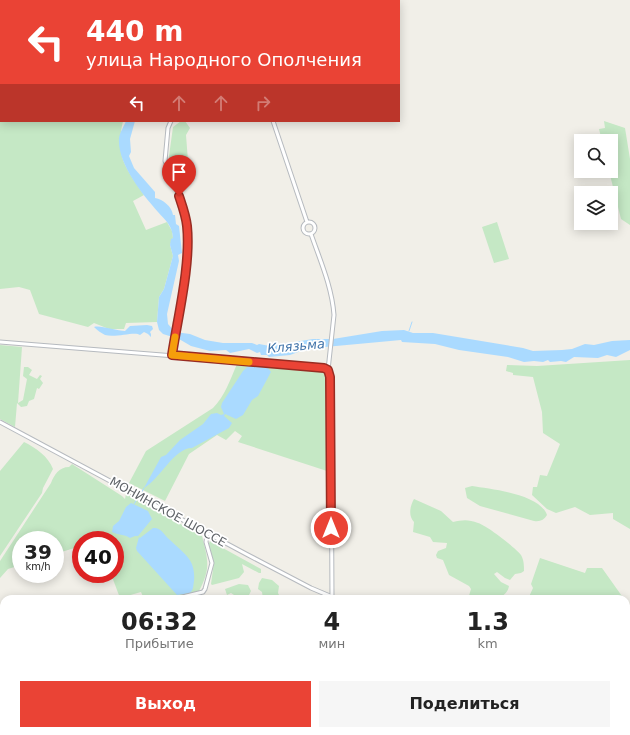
<!DOCTYPE html>
<html lang="ru">
<head>
<meta charset="utf-8">
<style>
  body { margin:0; font-family:"DejaVu Sans",sans-serif; background:#f6f6f6; color:#222; height:100vh; display:flex; flex-direction:column; font-size:15px; white-space:nowrap }
  * { box-sizing:border-box; margin:0 }
  p { font-size:13px; color:#767676 }
  .icon { flex:none; width:22px; height:22px; fill:none; stroke:currentColor; stroke-width:2; stroke-linecap:round; stroke-linejoin:round }
  .map { position:relative; flex:1; overflow:hidden }
  .panel { position:absolute; left:0px; top:595px; width:630px; height:140px; display:flex; flex-direction:column; background:#fff; border-radius:12px 12px 0 0; box-shadow:0 2px 10px #0003 }
  .panel>* { flex:none }
  .top-card { position:absolute; left:0px; top:0px; width:400px; height:122px; box-shadow:0 2px 10px #0003; background:#ea4335; color:#fff; overflow:hidden }
  .tools { position:absolute; left:574px; top:134px; display:grid; gap:8px }
  .tools a { display:grid; place-items:center; width:44px; height:44px; border-radius:0px; background:#fff; box-shadow:0 2px 10px #0003; font-size:20px }
  .speed { position:absolute; left:12px; top:531px; display:flex; gap:8px; font-size:20px; font-weight:700; text-align:center }
  .speed>* { display:grid; place-content:center; width:52px; height:52px; border-radius:50%; background:#fff; box-shadow:0 2px 10px #0003; line-height:1 }
  .speed small { font-size:10px; font-weight:400 }
  .speed .limit { border:6px solid #d22; background:#fff; color:#111 }
  .pin { position:absolute; display:grid; place-items:center; width:34px; height:34px; color:#fff; margin:-41px -17px; border-radius:50% 50% 50% 0; rotate:-45deg; box-shadow:0 0 4px #0007 }
  .pin .icon { rotate:45deg }
  .me { position:absolute; width:44px; margin:-22px; rotate:0deg; stroke-linejoin:round; filter:drop-shadow(0 0 3px #0008) }
  .turn { display:flex; align-items:center; gap:14px; height:84px; padding:0 20px; font-size:18px }
  .turn .icon { width:52px; height:52px; stroke-width:2.5 }
  .turn b { display:block; font-size:28px; line-height:34px }
  .lanes { display:flex; align-items:center; height:38px; padding:0 20px; background:#0003; justify-content:center; gap:20px; direction:ltr }
  .lanes .off { opacity:.35 }
  .eta { display:flex; justify-content:space-evenly; align-items:center; height:68px; text-align:center }
  .eta b { font-size:24px; font-weight:700; line-height:28px }
  .button { display:flex; gap:8px; margin-top:auto; padding:8px 20px }
  .button a { flex:1; height:46px; border-radius:0px; background:#ea4335; color:#fff; font-size:16px; font-weight:700; line-height:46px; text-align:center }
  .button a+a { background:#f6f6f6; color:#222 }
  .map>svg:first-child { display:block }
  .green { fill:#c5e8c5 }
  .water { fill:#aadaff }
  .lines { fill:none; stroke-linecap:round; stroke-linejoin:round }
  .stream { stroke:#aadaff; stroke-width:1 }
  .secondary-casing { stroke:#b6babf; stroke-width:5 }
  .secondary { stroke:#fff; stroke-width:3 }
  .route-casing { stroke:#982c22; stroke-width:10 }
  .route { stroke:#ea4335; stroke-width:7 }
  .slow { stroke:#f59e0b; stroke-width:7 }
  .labels { text-anchor:middle; dominant-baseline:central; stroke-width:3.5; stroke-linejoin:round; paint-order:stroke }
  .street-label { font-size:12px; fill:#5f6368; stroke:#fff }
  .water-label { font-size:13px; font-style:italic; fill:#4174aa; stroke:#fff }
</style>
</head>
<body>
<div class="map">
<svg width="630" height="735" viewBox="0 0 630 735">
  <rect width="100%" height="100%" fill="#f1efe8"/>
  <path class="green" d="M0,0L57,1H1V121H123C115,156 125,167 144,195L133,201L146,230L167,222L172,231L173,238L170,245L173,256L164,289L159,297L157,322L126,323L124,329H109L94,323L88,327L39,314L30,290L19,287L0,289Z
    M181,121H185L190,128L186,135L188,161L171,165L169,156L173,127Z
    M604,121L625,128L630,159V225L621,219L609,171H611V141H602L599,129L605,128Z
    M497,222L509,259L494,263L482,227Z
    M0,345L22,347L18,403L23,400L27,379L23,376L24,367H28L32,370L29,375L37,379L40,375L42,376L40,379L43,383L39,389L37,388L34,399L29,401L27,406L21,407L17,403L15,427L0,419Z
    M630,360V529L613,519V513L590,515L575,507L556,513L547,509L532,495L533,487H537L540,475L547,476L560,444L543,433L542,412L533,377L513,375V373L506,371L507,365L537,366Z
    M237,364L321,371L326,376L327,471L238,442L242,436L235,431L226,440L217,435L189,454L165,501L129,483L146,451L213,408C225,396 230,380 237,364Z
    M24,442C36,448 48,456 53,469L43,488L42,493L0,556V471Z
    M72,464L122,496L125,499L126,494L202,536C208,560 211,568 199,591L167,599H144L141,592L120,598L111,574H115L116,550L115,540H81V546L55,554V540H21V565L8,569L0,578V561L51,483C54,475 59,467 69,467Z
    M472,486C491,489 540,494 547,515C544,520 540,522 534,521L480,506L467,498L465,488Z
    M414,499L441,511L453,522C462,520 468,519 478,523C486,525 516,548 521,555C524,560 524,566 524,571L521,573L515,574L510,580L505,578L497,572L494,574L501,582L509,586C506,603 481,600 468,599L471,589L469,586L449,575L443,560L437,558L436,555L438,551L446,548L447,543L433,542L430,537L413,532L414,522C408,516 410,506 414,499Z
    M210,541L261,569V573H259L242,564L244,572L239,578L212,585L211,584L214,562L208,545Z
    M540,558L585,573L587,568H602L624,599H528L533,588L531,584Z
    M262,578L272,580L279,586L278,593L281,599H263L262,592L258,589L259,583Z
    M239,584L248,585L251,591L247,599H232L235,598L234,595L231,593L227,595L225,589Z
    M626,601L630,607V719L626,717Z
    M4,643V721L0,718V644Z
    M19,731H228L229,735H25Z
    M367,731H394L404,735L405,731H411L410,735H366Z"/>
  <path class="water" d="M126,121H135L130,139L131,152L129,156L134,168L155,192V198C163,199 172,207 173,215H175L176,224L179,226L182,253L178,255L179,261L167,314L168,324L175,332L190,334L205,340L223,343H252L257,345L259,344L270,346L313,339H333L382,331L404,330L413,333H433L523,348L533,351L562,350L572,349L585,344L594,345L612,341L630,340V350L616,357L607,355L598,358L574,357L566,362L561,361L550,362L548,360L543,362L534,361L524,362L508,357L459,350L435,344L402,342L401,340L325,347L298,352L290,355L269,357L267,355H261L260,352L257,353L249,349L230,353L226,350L210,351L191,346L179,339L163,334L159,330L157,322L159,297L164,289L173,256L170,245L171,239L173,238C172,225 166,221 158,212C142,194 117,163 119,138C120,132 124,126 126,121Z
    M147,325L152,326L153,329L150,332L151,334V337L148,334L144,332L140,335C135,331 116,338 105,335C101,333 97,330 94,327C100,325 117,331 125,331L130,326Z
    M252,366L268,368L271,372L258,396L252,400L243,415L236,419L225,414L224,416L232,423L229,428L192,448C174,448 160,479 144,488L161,457L166,455L180,440L203,424L211,414L217,413L221,415L224,414L221,407L222,403L243,371L247,367Z
    M131,503L148,511L152,519L138,536H135L130,538C124,534 118,535 112,532L113,526L119,521L126,507Z
    M153,528C161,527 164,535 170,540C184,554 196,559 194,581C193,586 194,589 190,593L177,595L137,551L136,548L139,537L140,538Z"/>
  <g class="lines">
    <path class="stream" d="M409,331L412,322
      M140,495L144,488
      M134,504L137,499"/>
    <g class="secondary-casing">
      <path id="secondary" d="M219,1V0
        M171,121L168,128L165,161L179,196L187,225V233L182,299L172,355
        M273,121L307,222
        M303 228a6 6 0 1 1 12 0a6 6 0 1 1-12 0Z
        M311,234C320,260 332,287 334,315L328,370
        M0,342L324,368L328,370
        M328,370L330,377L331,417L332,597
        M0,422L248,555L311,588L337,599
        M174,599L203,592L205,589L212,563L206,542L207,534
        M0,642L4,641
        M626,724L630,725"/>
    </g>
    <use href="#secondary" class="secondary"/>
  </g>
  <g class="lines">
    <g class="route-casing">
      <path id="route" d="M179,196C182,205 186,216 187,226C191,264 178,316 172,355L324,368L328,370L330,377L331,528"/>
    </g>
    <use href="#route" class="route"/>
    <path class="slow" d="M175,337L172,355L249,362"/>
  </g>
  <g class="labels">
    <g class="street-label">
      <text transform="translate(168 512) rotate(29)">МОНИНСКОЕ ШОССЕ</text>
    </g>
    <g class="water-label">
      <text transform="translate(296 346) rotate(-5)">Клязьма</text>
    </g>
  </g>
</svg>
<div class="tools">
<a><svg class="icon" aria-label="search" viewBox="0 0 24 24"><circle cx="10" cy="10" r="6"/><path d="M15 15l6 6"/></svg></a>
<a><svg class="icon" aria-label="layers" viewBox="0 0 24 24"><path d="M12 4l9 5-9 5-9-5zM3 14l9 5 9-5"/></svg></a>
</div>
<div class="speed"><div>39<small>km/h</small></div><div class="limit">40</div></div>
<div class="pin" style="left:179px;top:196px;background:#d93025"><svg class="icon" aria-label="arrive" viewBox="0 0 24 24"><path d="M6 21V4h12l-3 4 3 4H6"/></svg></div>
<svg class="me" style="left:331px;top:528px" viewBox="-20 -20 40 40"><circle r="17" fill="#ea4335" stroke="#fff" stroke-width="3"/><path d="M0-11L8 9 0 5-8 9z" fill="#fff"/></svg>
<div class="top-card">
<div class="turn"><svg class="icon" aria-label="left" viewBox="0 0 24 24"><path d="M17 20v-9H6M10 6l-5 5 5 5"/></svg><div><b>440 m</b>улица Народного Ополчения</div></div>
<div class="lanes"><svg class="icon" aria-label="left" viewBox="0 0 24 24"><path d="M17 20v-9H6M10 6l-5 5 5 5"/></svg><svg class="icon off" aria-label="ahead" viewBox="0 0 24 24"><path d="M12 20V5M6 11l6-6 6 6"/></svg><svg class="icon off" aria-label="ahead" viewBox="0 0 24 24"><path d="M12 20V5M6 11l6-6 6 6"/></svg><svg class="icon off" aria-label="right" viewBox="0 0 24 24"><path d="M7 20v-9h11M14 6l5 5-5 5"/></svg></div>
</div>
<section class="panel">
<div class="eta">
<div><b>06:32</b><p>Прибытие</p></div>
<div><b>4</b><p>мин</p></div>
<div><b>1.3</b><p>km</p></div>
</div>
<div class="button"><a>Выход</a><a>Поделиться</a></div>
</section>
</div>
</body>
</html>
